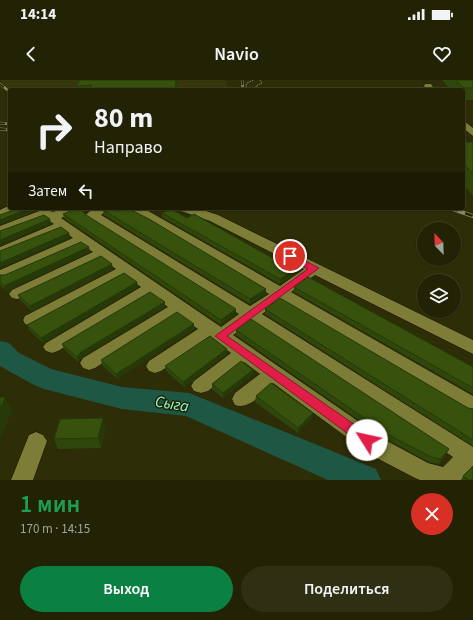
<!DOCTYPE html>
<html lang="ru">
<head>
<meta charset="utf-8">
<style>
  body { margin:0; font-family:"Source Sans 3",sans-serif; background:#2e2f13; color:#f1f3f6; height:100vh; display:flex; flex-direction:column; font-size:15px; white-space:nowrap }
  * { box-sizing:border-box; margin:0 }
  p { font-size:13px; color:#a2a49a }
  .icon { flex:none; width:22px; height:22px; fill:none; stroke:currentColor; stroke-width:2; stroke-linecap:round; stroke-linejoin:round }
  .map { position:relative; height:400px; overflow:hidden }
  .details { display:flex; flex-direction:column; background:#222205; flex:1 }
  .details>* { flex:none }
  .guide { position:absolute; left:8px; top:8px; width:457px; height:122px; border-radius:4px; box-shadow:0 1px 3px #0004,0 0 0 1px #3f3f27; background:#222205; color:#f1f3f6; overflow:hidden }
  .needle { width:26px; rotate:337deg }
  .buttons { position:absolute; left:417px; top:142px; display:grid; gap:8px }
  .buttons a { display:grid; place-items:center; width:44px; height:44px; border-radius:50%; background:#222205; box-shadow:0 1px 3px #0004,0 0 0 1px #3f3f27; font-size:20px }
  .pin { position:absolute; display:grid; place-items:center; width:34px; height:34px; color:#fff; margin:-17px; border:2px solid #fff; border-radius:50%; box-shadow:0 1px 4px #0007 }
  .me { position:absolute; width:44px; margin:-22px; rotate:305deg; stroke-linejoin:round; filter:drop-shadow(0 0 3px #0008) }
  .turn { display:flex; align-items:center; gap:14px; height:84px; padding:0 20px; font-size:18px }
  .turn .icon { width:52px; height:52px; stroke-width:2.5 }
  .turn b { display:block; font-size:28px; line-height:34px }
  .then { display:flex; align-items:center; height:38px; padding:0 20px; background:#0003; gap:8px; font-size:15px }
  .round { display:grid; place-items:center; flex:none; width:42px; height:42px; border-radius:21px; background:#2e2f13 }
  .overview { display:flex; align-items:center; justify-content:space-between; height:68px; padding:0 20px }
  h1 { font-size:24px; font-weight:600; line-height:30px; color:#1e9e55 }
  .primary-button { display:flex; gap:8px; margin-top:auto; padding:8px 20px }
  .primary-button a { flex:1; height:46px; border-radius:24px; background:#0b8043; color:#fff; font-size:16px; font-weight:600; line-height:46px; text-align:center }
  .primary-button a+a { background:#2e2f13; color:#f1f3f6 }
  .status { display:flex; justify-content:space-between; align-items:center; height:28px; padding:0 20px; background:#222205; direction:ltr }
  .status svg { height:11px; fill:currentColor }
  header { display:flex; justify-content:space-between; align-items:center; height:52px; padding:0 20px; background:#222205; font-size:18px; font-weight:600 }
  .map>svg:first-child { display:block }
  .built { fill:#37370c }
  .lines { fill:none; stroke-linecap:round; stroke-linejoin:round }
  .river { fill:#1f5745; fill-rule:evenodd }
  .minor-casing { stroke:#151502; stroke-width:1 }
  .path { stroke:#848460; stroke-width:1; stroke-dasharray:1.5 1; stroke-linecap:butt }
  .minor { fill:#7d7d38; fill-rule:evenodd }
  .rail-far2-casing { stroke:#888964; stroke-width:2.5 }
  .rail-far1-casing { stroke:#888964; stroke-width:3 }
  .rail-casing { stroke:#888964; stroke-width:4 }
  .rail-far2 { stroke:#232300; stroke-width:1.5; stroke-dasharray:5; stroke-linecap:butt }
  .rail-far1 { stroke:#232300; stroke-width:2; stroke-dasharray:6; stroke-linecap:butt }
  .rail { stroke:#232300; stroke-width:2.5; stroke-dasharray:8; stroke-linecap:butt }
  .wall { fill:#2f470a }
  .shaded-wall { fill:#263908 }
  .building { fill:#37520c; stroke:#263908 }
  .route { fill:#e11d48; stroke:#92132f }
  .labels { text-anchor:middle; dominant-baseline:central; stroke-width:3; stroke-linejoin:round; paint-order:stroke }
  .near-water-label { font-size:16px; font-style:italic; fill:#8dfcd5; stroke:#232300 }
</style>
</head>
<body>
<div class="status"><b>14:14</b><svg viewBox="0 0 49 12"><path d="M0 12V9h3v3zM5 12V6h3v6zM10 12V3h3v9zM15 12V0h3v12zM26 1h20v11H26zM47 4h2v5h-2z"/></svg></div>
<header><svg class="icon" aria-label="back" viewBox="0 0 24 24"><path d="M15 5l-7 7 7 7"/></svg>Navio<svg class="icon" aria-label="heart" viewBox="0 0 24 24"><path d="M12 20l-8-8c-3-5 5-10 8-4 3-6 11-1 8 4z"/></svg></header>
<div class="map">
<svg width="473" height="400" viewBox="0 0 473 400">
  <rect width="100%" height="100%" fill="#2d2d07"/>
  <path class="built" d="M0,0H226L227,10H11L6,7Z"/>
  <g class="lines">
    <path class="river" d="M0,261L9,263L19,273L51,289L122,307L189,313L199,317L376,389L381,400H328L186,336L122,329L44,309L34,305L0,286Z"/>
    <g class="minor-casing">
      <path id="minor" d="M425,4H431L435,10H427L424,6Z
        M463,40L473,48V56L463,48Z
        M10,125V128H19L0,139V130Z
        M64,128H81L79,131L61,138L221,247L239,234L88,138L86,135C92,127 101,128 110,128L101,135L250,226L269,214L128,128H143L280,206L304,189L210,141L181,131L179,128H197L218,135L473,260V274L315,195L291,212L473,316V334L466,332L280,221L262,234L473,367V389L471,388L461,400H420L415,398L371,375L273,303C262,313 250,330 235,325L232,319L235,313L260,294L244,282L208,311L201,313L194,311L191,306L194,301L231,273L210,258L161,291L155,293L149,291L146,286L149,281L198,249L178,235L95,288L89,290L83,288L80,283L83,278L168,227L151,215L58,271L52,273L46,271L43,267L46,263L141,207L125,196L37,244L31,246L25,244L23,240L25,236L116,189L102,179L22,218L17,219L12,218L9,214L12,210L93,172L82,165L6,198L0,199V190L73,158L62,150L0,176V167L54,144L45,138L0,155V146L42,130L46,129L53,132ZM251,242L453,377L443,387L428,383L387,361L233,255Z
        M36,352L43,355L47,361L33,400H11L29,355Z"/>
    </g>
    <path class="path" d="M245,10L247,3L254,0
      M257,10L256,6L262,3L260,0"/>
    <use href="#minor" class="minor"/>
    <g class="rail-far2-casing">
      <path id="rail-far2" d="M242,0L243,10
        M0,4L10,12
        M0,43L10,44"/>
    </g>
    <g class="rail-far1-casing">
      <path id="rail-far1" d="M0,49L10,50"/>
    </g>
    <g class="rail-casing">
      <path id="rail" d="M450,128L473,136"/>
    </g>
    <use href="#rail-far2" class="rail-far2"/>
    <use href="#rail-far1" class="rail-far1"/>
    <use href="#rail" class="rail"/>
  </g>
  <path class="wall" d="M178,0L177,10H77L76,6Z
    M442,0H473V20H463V10H451Z
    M463,62H473V116L463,104Z
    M103,130L266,209V214L250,224L104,135Z
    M162,133L187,138L294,190V195L280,204L162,137Z
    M63,134L236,234L221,245L64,138Z
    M90,172L6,211L0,205V195H5Z
    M113,189L32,231L20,220L18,215Z
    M137,202L138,207L43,263L29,250L27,245Z
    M294,207L473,287V314L294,212Z
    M165,222V227L82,277L78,282L64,269L62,264Z
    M265,229L468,328L473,329V366L265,234Z
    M194,244V249L117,299L102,285L101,280Z
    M236,250L449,369L446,374L439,384L429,382L388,360L236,255Z
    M227,274L184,307L166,291L165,286Z
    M253,290V295L223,318L212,309V304Z
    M256,316L313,333L312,338L298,353L255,322Z
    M106,348L101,368L58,369L54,359Z
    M463,396L473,400H462Z"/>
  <path class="shaded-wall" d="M176,0H178L177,10H175Z
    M30,128H38L39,130L0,145V140Z
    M50,139L51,144L0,165V160Z
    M69,153L70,158L0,188V183Z
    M89,167L90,172L6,211L4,206Z
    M112,184L113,189L32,231L30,226Z
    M294,190V195L280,204V199Z
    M137,202L138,207L43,263L41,258Z
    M266,209V214L250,224V219Z
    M165,222V227L82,277L78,282L77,277L81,272Z
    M236,229V234L221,245V240Z
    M194,244V249L117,299L116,294Z
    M227,269V274L184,307L183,302Z
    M253,290V295L223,318V313Z
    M5,317L12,331L0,360V329Z
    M313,333L312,338L298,353V348Z
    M103,338L106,348L101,368L98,358Z
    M449,369L446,374L439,384L441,379Z"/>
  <path class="building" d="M80,0H176L175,8L107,9L106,10H89L92,5L76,6Z
    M455,0H473V8H464Z
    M463,62H473V94L463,83Z
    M19,128H30L0,140V135Z
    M78,128H80L86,135L236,229L221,240L63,134Z
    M108,128H127L149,139L266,209L250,219L103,130Z
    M171,129L187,138L194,134L294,190L280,199L162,133Z
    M44,135L50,139L0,160V151Z
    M61,147L69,153L0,183V171Z
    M81,162L89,167L4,206L0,202V195H5Z
    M101,176L112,184L30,226L18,215Z
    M124,193L137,202L41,258L27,245Z
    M308,197L473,287V308L294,207Z
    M150,212L165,222L81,272L77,277L62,264Z
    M280,218L468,328L473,329V360L265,229Z
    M177,232L194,244L116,294L101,280Z
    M251,239L449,369L441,379L431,377L389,355L236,250Z
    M210,256L227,269L183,302L165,286Z
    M241,281L253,290L223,313L212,304Z
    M271,303L313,333L298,348L256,316Z
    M0,317H5L0,329Z
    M103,338L98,358L54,359L60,339Z
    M473,386V400H469L463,396Z"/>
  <path class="route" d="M290,173L319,188L227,256L371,356L373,360L371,364L367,366L362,364L215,256L308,189L286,178L285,176Z"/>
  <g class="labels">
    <g class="near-water-label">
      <text transform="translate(172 324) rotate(9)">Сыга</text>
    </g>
  </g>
</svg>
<div class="buttons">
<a><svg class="needle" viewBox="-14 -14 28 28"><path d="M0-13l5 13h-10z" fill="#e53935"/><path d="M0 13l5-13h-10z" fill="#a2a49a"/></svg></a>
<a><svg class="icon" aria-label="layers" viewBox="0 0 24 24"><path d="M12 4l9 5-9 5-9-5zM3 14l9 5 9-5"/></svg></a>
</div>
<div class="pin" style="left:290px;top:176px;background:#d93025"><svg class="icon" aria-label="arrive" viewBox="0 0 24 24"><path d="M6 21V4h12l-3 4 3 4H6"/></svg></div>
<svg class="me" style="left:367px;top:360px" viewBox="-20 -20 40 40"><circle r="19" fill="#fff"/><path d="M0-13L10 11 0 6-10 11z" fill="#e11d48"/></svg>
<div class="guide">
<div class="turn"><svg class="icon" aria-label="right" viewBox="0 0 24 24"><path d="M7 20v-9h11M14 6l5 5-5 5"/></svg><div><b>80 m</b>Направо</div></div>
<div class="then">Затем<svg class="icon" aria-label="left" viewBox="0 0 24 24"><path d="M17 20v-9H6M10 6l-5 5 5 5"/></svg></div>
</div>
</div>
<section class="details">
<div class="overview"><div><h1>1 мин</h1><p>170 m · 14:15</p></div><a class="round" style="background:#d93025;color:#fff"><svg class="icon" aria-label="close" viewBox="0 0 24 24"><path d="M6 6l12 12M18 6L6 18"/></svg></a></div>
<div class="primary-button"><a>Выход</a><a>Поделиться</a></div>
</section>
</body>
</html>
